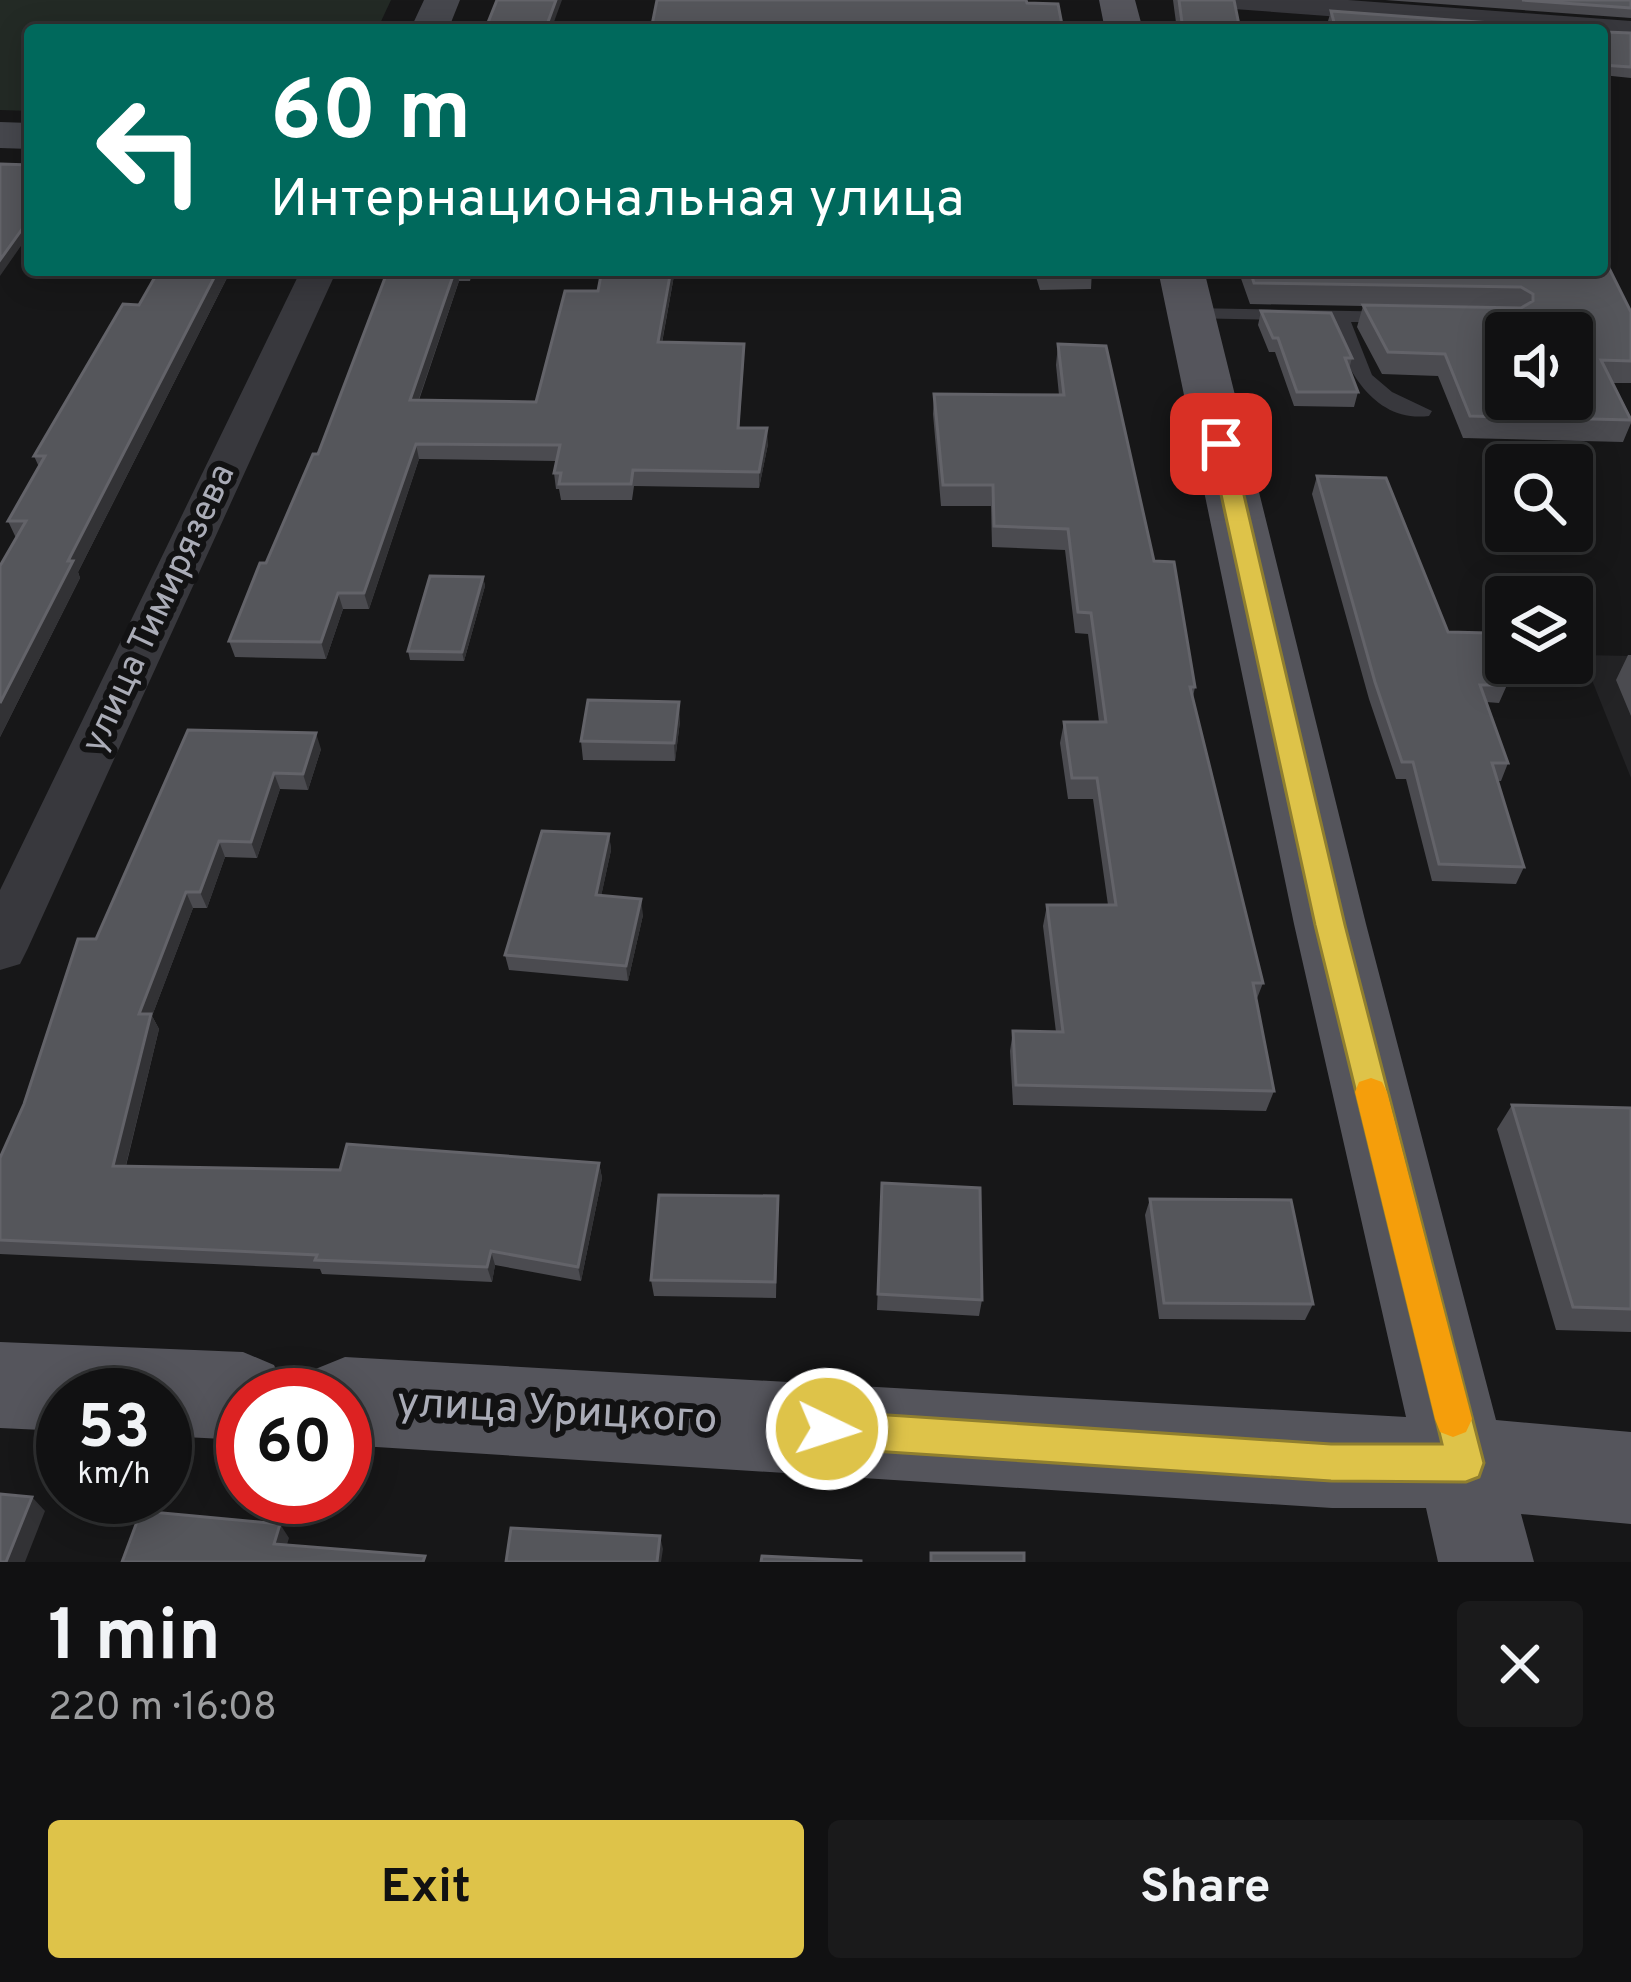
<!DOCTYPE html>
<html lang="en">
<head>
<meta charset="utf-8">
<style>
  body { margin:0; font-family:Overpass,sans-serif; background:#1a1a1b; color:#f1f3f6; height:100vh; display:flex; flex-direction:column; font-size:45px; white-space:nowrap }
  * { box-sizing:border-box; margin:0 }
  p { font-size:39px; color:#9c9d9f }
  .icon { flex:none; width:66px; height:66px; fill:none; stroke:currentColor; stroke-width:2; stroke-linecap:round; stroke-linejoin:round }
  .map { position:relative; height:1562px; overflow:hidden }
  .drawer { display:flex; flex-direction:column; background:#111112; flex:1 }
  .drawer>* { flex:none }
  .guide { position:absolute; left:24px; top:24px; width:1584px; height:252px; border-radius:12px; box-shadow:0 6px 30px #0003,0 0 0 3px #303132; background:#00695c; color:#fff; overflow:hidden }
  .buttons { position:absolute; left:1485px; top:312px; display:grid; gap:24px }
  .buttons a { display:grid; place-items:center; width:108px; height:108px; border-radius:12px; background:#111112; box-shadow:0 6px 30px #0003,0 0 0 3px #303132; font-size:60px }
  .speed { position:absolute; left:36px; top:1368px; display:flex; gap:24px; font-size:60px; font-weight:700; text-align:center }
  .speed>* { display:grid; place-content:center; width:156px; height:156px; border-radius:50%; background:#111112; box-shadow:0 6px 30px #0003,0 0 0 3px #303132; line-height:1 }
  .speed small { font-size:30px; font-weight:400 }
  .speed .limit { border:18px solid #d22; background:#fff; color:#111 }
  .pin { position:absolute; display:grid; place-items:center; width:102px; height:102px; color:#fff; margin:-51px; border-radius:24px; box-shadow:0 6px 18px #0006 }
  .me { position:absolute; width:132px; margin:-66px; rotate:94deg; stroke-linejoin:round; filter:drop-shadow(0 0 9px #0008) }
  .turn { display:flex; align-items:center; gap:42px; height:252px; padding:0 48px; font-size:54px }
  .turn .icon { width:156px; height:156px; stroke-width:2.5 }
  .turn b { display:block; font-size:84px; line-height:102px }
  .round { display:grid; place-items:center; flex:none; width:126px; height:126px; border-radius:12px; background:#1a1a1b }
  .overview { display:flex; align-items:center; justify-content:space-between; height:204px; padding:0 48px }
  h1 { font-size:72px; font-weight:700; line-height:90px }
  .button { display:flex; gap:24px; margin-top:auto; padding:24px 48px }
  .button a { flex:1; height:138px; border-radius:12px; background:#dec349; color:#111; font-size:48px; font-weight:700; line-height:138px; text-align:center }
  .button a+a { background:#1a1a1b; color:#f1f3f6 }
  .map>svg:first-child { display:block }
  .built { fill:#232325 }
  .green { fill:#232a25 }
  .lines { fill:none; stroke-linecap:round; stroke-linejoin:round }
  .lane { fill:#38383d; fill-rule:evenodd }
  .street { fill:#38383d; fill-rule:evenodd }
  .secondary { fill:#46474d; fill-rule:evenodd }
  .primary { fill:#55555c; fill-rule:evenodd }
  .wall { fill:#4b4b50 }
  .shaded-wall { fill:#323235 }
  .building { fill:#55565b; stroke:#636369; stroke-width:3; fill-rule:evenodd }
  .route { fill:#dec349; stroke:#907f2f; stroke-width:3 }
  .slow { fill:#f59e0b }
  .labels { text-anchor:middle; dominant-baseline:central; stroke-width:12; stroke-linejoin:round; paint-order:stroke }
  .street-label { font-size:36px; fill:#aaacb7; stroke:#121213 }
  .near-street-label { font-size:42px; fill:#aaacb7; stroke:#121213 }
</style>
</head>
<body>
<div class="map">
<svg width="1631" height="1562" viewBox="0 0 1631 1562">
  <rect width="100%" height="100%" fill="#171718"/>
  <path class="built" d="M1582,655L1631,656V778Z"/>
  <path class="green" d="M0,0H391L377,30H30V111L0,110Z"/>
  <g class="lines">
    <path class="lane" d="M1191,308L1404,312V320L1397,322H1351L1372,375L1392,392L1432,411L1429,416C1372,423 1344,366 1331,321L1184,318L1181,314Z"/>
    <path class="street" d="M1220,0H1348L1631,21V39L1602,37V30H1515L1234,9Z
      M301,270H337L28,948L20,964L0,970V890Z"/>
    <path class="secondary" d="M424,0H460L448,30H410Z
      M0,122L30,123V149L0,148Z"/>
    <path class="primary" d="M1099,0H1135L1143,30H1105Z
      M1158,270H1204L1366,924L1496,1420L1631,1432V1524L1521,1514L1534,1562H1438L1426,1508H1332L345,1445V1395H303L313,1370L345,1357L1406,1417L1294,924Z
      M0,1342L243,1352L274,1365L287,1395H243V1440L165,1436V1395H63V1431L0,1428Z"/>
  </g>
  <path class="wall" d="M1173,0H1234L1240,30H1177Z
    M1385,0H1631V18Z
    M1331,11L1518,25H1601L1605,32L1631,33V78L1602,75V30H1331L1328,21Z
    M159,270H231L78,572L80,578L0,737V566L16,538L8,521L39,467L34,456L139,305Z
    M388,270H473L470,281H459L419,400L536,402L598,291L602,270H675L662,343L744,344L739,428L768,444L759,488L634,486L632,500H561L559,489H556L554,473L556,461L419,459L369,609H343L326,659L235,657L229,641L318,454Z
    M1034,270H1092L1091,289L1040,290Z
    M1238,270H1602L1631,312V383H1613L1631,417V423L1623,442L1463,438L1438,376L1382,374L1357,327L1363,306L1250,304Z
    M1261,311L1352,358L1349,369L1358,392L1354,407L1294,406L1275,352H1269L1258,325Z
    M1058,344L1154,561L1195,687L1193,697L1263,983L1256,1001L1274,1091L1266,1111L1013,1105L1010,1051L1013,1031L1056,1032L1043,926L1047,905H1108L1093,799H1068L1060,743L1064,722H1099L1088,634L1075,633L1065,550L992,547L991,506H941L933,414L934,394L1059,395L1056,365Z
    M1317,476L1448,632L1507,685L1499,703L1486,702L1508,763L1501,781H1498L1524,867L1516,884L1432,881L1406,779H1396L1369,699L1312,494Z
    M483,577L485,586L464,661L410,660L408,651Z
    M1628,655H1631V716L1616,680Z
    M680,721L675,761L583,760L581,741Z
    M188,730L321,749L308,790L280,789L257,858L225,857L207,908H193L152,1016L159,1029L126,1166L340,1170L599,1163L602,1178L581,1281L495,1265L492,1282L322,1274L320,1269L0,1254V1158Z
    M609,834L611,850L601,896L643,915L628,981L509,970L505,955Z
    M1512,1105L1631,1108V1332L1556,1330L1497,1129Z
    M882,1183L982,1300L979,1316L877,1310Z
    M778,1196L776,1298L654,1296L651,1280Z
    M1150,1199L1313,1304L1305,1320L1159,1319L1145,1215Z"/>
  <path class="shaded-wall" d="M556,0H562L551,30H545Z
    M30,218V233L0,276V260Z
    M218,270H231L78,572L80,578L0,737V703L68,561Z
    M455,270H457L459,281L413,416L410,400Z
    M671,270H675L659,358L658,342Z
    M744,344V359L738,444V428Z
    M767,428L768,444L759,488V472Z
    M416,444L419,459L369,609L364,593Z
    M483,577L485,586L464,661L462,652Z
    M338,593L343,609L326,659L321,642Z
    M679,702L680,721L675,761L674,743Z
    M316,733L321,749L308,790L303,774Z
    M274,773L280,789L257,858L251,842Z
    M609,834L611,850L598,911L596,895Z
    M219,841L225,857L207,908L200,892Z
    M186,892L193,908L152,1016L159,1029L122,1181L113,1166L139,1014Z
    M641,899L643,915L628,981L626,966Z
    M599,1163L602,1178L581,1281L578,1267Z
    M491,1251L495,1265L492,1282L487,1267Z
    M32,1497L45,1511L25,1562H6Z
    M280,1524L289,1538L283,1558L274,1544Z
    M660,1536L663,1549L661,1562H657Z"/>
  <path class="building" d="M497,0H556L545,30H485Z
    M657,0H1026L1027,3L1058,4L1063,30H651Z
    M1179,0H1234L1240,30H1183Z
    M1522,0H1631V8Z
    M1331,11L1518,25H1601L1605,32L1631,33V67L1602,65V30H1336Z
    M0,164L30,165V218L0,260Z
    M1602,254L1631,312V361L1601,360L1631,420L1470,416L1445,354L1388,352L1363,305L1521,308L1533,301V294L1521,287L1254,283L1250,270H1602ZM1506,333H1572V399H1506Z
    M159,270H218L68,561H73L0,703V566L26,521H8L45,456H34L123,304L139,305Z
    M388,270H455L410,400L536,402L565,291H598L602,270H671L658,342L744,344L738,428H767L759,472L633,470L631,484H559L561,473H554L560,445L416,444L364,593H338L321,642L229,641L260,563H266L313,454H318Z
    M1041,270H1092L1093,273L1042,275Z
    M1261,311L1331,313L1352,358H1345L1358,392H1297L1278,338H1273Z
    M1058,344L1106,346L1154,561L1174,562L1195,687H1190L1263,983H1253L1274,1091L1016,1085L1013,1031L1063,1032L1047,905H1116L1097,778H1072L1064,722H1106L1091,613L1078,612L1068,529L994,526L993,485H943L934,394L1064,395Z
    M1317,476L1386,478L1448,632L1488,633L1507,685H1480L1508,763H1492L1524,867L1439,864L1413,762H1402L1375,682Z
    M430,576L483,577L462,652L408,651Z
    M588,700L679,702L674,743L581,741Z
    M188,730L316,733L303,774L274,773L251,842L219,841L200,892H186L139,1014H151L113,1166L340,1170L347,1144L599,1163L578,1267L491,1251L487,1267L315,1260L317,1255L0,1240V1158L24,1104L78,939H96Z
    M542,831L609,834L596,895L641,899L626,966L505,955Z
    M1512,1105L1631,1108V1309L1573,1307Z
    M882,1183L980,1188L982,1300L878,1294Z
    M659,1195L778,1196L775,1282L651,1280Z
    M1150,1199L1291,1200L1313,1304L1164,1303Z
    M0,1494L32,1497L6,1562H0Z
    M141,1511L280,1524L274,1544L425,1556L423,1562H122Z
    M511,1528L660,1536L657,1562H506Z
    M931,1553H1024V1562H931Z
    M762,1556L861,1561V1562H761Z"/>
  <path class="route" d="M1221,438L1232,444L1345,925L1484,1463L1479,1477L1466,1482L1331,1481L827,1448L814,1442L808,1429L814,1416L827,1411L1331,1444H1442L1315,925L1210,444Z"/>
  <path class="slow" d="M1371,1078L1382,1082L1387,1092L1472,1419L1466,1432L1453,1437L1440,1432L1435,1419L1355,1092L1359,1082Z"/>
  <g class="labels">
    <g class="street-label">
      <text transform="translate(160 609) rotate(-65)">улица Тимирязева</text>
    </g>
    <g class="near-street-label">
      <text transform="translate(557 1413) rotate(3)">улица Урицкого</text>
    </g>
  </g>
</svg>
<div class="buttons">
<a><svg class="icon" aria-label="sound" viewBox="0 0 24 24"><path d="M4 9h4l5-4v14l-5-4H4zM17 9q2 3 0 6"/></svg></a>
<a><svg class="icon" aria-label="search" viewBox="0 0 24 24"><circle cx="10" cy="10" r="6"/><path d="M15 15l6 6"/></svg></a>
<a><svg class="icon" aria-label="layers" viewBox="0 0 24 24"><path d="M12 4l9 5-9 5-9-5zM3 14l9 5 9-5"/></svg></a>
</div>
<div class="speed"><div>53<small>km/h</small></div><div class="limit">60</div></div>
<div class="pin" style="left:1221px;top:444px;background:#d93025"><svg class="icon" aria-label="arrive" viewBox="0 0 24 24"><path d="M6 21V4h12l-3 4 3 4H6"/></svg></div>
<svg class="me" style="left:827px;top:1429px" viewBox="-20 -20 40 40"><circle r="17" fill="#dec349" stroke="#fff" stroke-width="3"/><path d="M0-11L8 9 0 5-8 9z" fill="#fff"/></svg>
<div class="guide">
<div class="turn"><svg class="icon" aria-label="left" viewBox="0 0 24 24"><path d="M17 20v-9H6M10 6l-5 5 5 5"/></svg><div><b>60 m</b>Интернациональная улица</div></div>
</div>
</div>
<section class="drawer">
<div class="overview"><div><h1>1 min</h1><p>220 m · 16:08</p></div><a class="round"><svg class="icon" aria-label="close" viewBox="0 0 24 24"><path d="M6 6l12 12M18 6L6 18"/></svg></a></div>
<div class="button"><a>Exit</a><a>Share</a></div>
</section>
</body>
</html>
